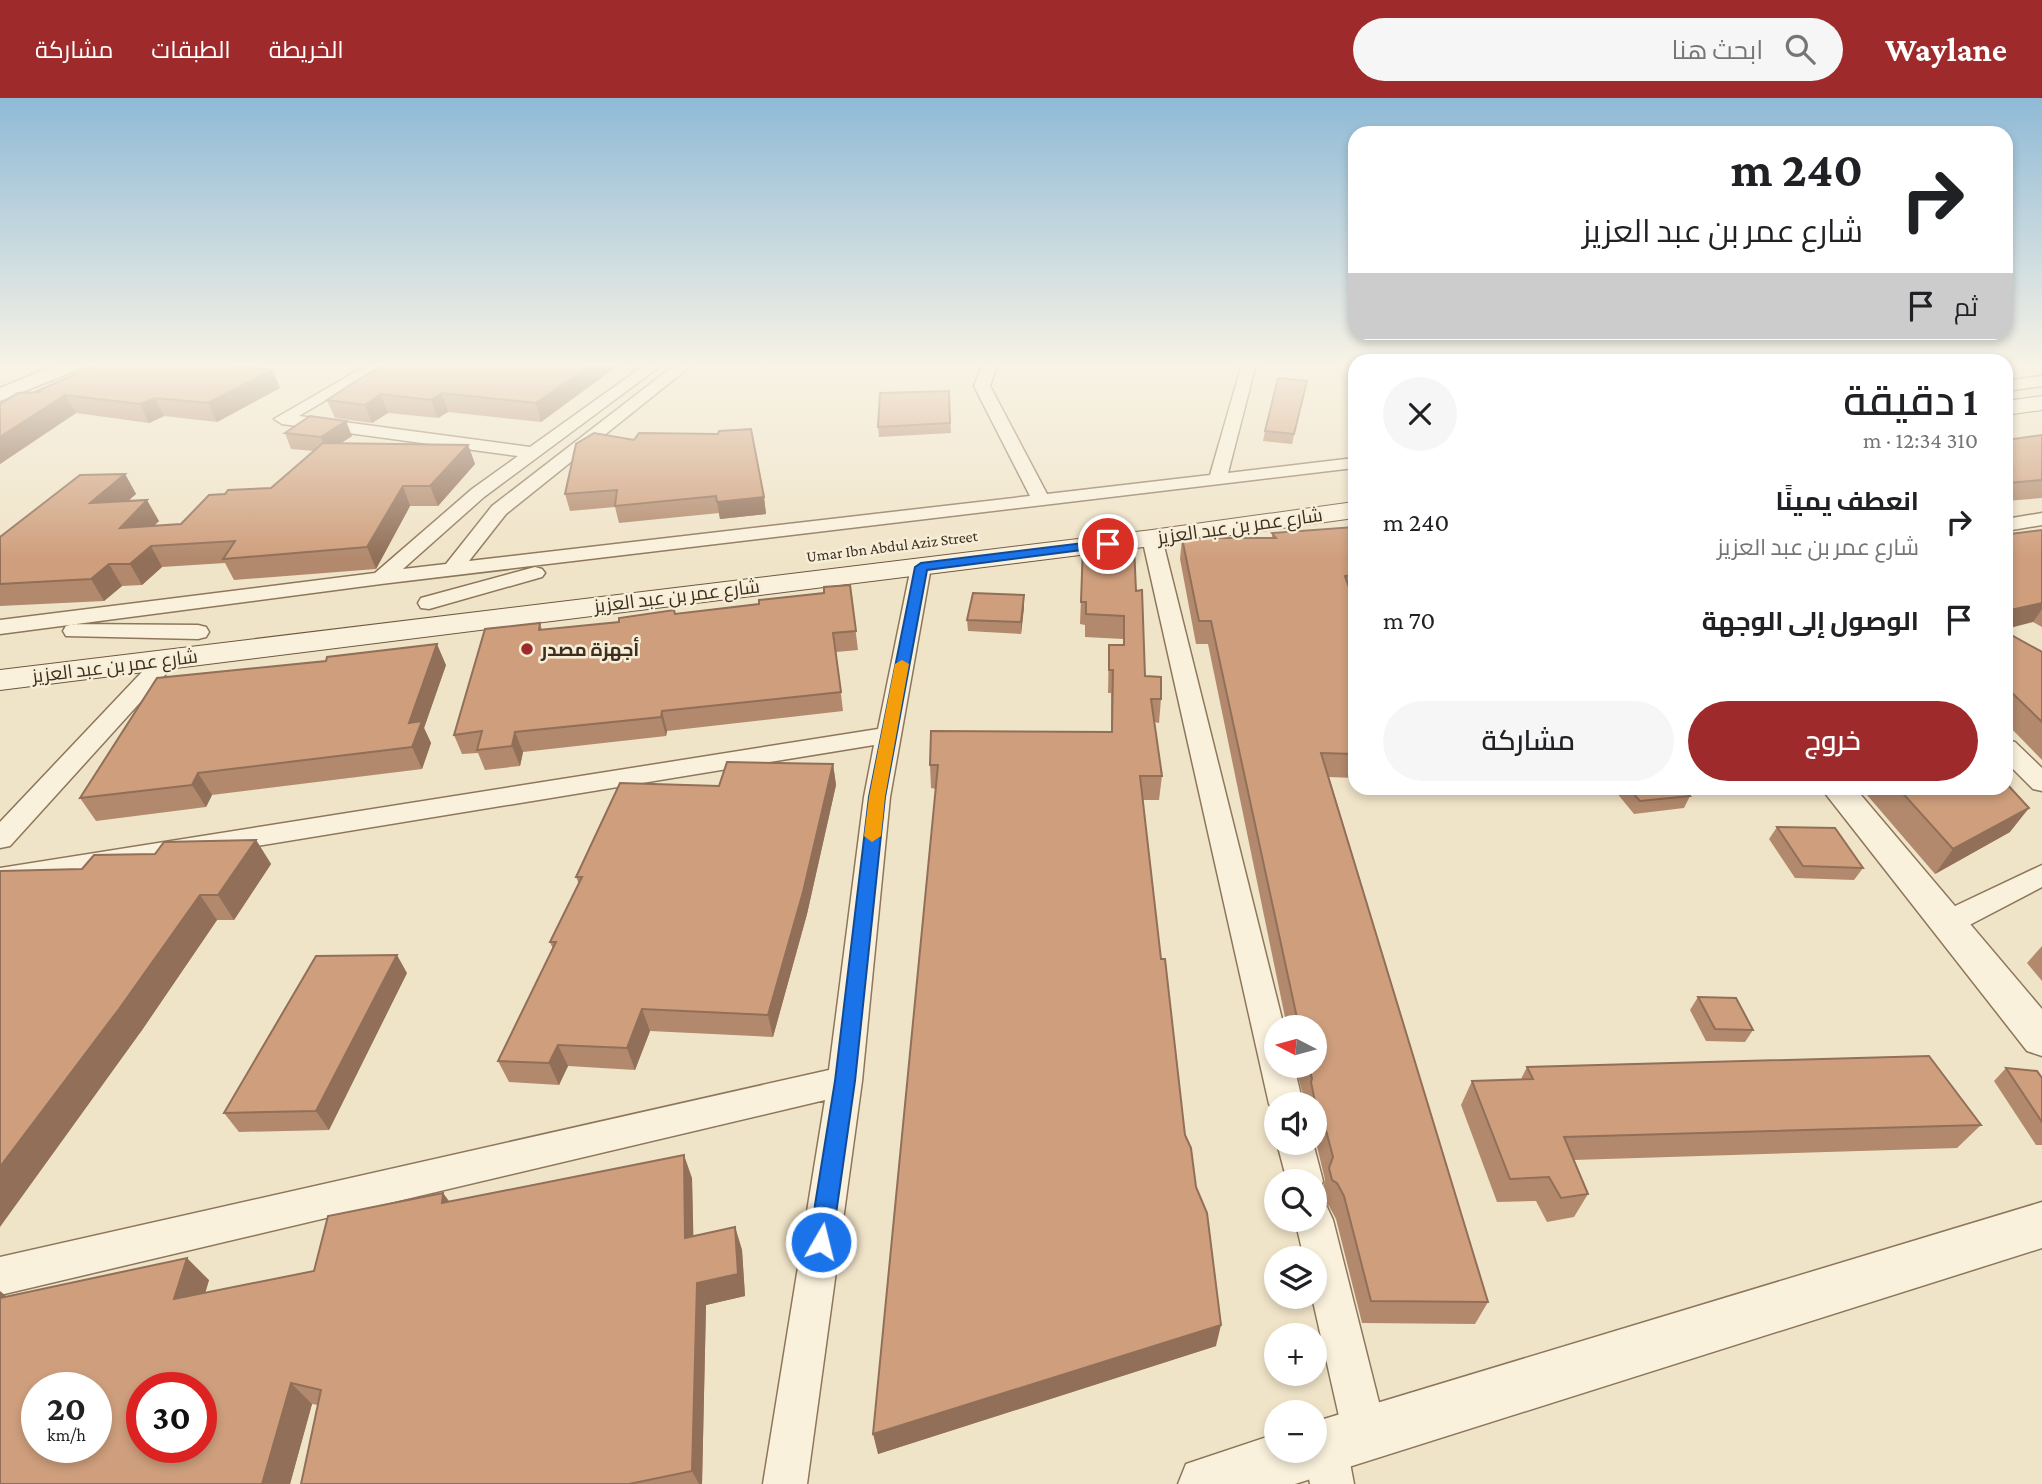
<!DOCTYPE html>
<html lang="ar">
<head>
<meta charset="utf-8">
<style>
  body { margin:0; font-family:"Crimson Pro",Cairo,serif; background:#f6f6f6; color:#202124; direction:rtl; height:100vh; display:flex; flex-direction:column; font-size:26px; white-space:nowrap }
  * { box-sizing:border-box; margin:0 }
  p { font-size:23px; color:#757577 }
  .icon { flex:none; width:38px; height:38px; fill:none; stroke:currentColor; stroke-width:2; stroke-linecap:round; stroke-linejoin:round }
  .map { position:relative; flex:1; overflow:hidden; direction:ltr }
  .side { position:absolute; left:1348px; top:256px; width:665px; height:441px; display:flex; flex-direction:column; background:#fff; border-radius:21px; box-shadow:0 4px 10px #0003; direction:rtl }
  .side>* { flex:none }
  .hud { position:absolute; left:1348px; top:28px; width:665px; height:214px; border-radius:21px; box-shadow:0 4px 10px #0003; direction:rtl; background:#fff; color:#202124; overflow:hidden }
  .needle { width:46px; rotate:276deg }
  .tools { position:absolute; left:1264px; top:917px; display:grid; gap:14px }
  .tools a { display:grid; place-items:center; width:63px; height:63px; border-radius:50%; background:#fff; box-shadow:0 4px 10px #0003; font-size:35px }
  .speed { position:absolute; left:21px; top:1274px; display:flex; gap:14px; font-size:35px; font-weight:700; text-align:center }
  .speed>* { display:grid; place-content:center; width:91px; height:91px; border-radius:50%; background:#fff; box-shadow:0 4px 10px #0003; line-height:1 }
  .speed small { font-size:18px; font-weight:400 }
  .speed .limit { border:10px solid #d22; background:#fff; color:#111 }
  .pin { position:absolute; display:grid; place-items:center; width:60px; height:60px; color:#fff; margin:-30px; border:4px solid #fff; border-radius:50%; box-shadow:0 2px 7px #0007 }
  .me { position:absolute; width:77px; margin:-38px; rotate:8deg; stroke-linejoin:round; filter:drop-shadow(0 0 5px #0008) }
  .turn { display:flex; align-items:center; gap:24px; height:147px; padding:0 35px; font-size:32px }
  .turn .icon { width:91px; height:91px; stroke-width:2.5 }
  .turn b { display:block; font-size:49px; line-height:60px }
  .then { display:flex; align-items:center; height:66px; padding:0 35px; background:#0003; gap:14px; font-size:26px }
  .round { display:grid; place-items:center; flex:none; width:74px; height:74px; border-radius:37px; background:#f6f6f6 }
  .overview { display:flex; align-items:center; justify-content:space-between; height:119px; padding:0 35px }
  h1 { font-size:42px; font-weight:600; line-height:52px }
  .button { display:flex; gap:14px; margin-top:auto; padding:14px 35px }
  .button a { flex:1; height:80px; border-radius:42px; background:#9e2a2b; color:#fff; font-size:28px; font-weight:600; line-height:80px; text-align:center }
  .button a+a { background:#f6f6f6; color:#202124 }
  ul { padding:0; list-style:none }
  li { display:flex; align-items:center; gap:21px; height:98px; padding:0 35px }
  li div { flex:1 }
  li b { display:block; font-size:26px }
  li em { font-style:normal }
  header { display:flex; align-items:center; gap:42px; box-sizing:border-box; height:98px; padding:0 35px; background:#9e2a2b; color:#fff }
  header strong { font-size:33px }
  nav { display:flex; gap:38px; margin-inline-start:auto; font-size:24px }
  .search { width:490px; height:63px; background:#f6f6f6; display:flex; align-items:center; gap:18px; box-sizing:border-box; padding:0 24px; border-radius:38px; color:#757577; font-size:26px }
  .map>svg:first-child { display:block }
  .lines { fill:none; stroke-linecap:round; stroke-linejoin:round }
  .minor-casing { stroke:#8d765c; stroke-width:3 }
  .tertiary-casing { stroke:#8d765c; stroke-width:3 }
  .secondary-casing { stroke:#6f573f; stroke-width:2 }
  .minor { fill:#faf1dc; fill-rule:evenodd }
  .tertiary { fill:#faf1dc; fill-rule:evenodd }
  .secondary { fill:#faf1dc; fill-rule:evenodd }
  .wall { fill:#b2896c }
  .shaded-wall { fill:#916f58 }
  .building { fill:#cf9f7d; stroke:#916f58; stroke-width:2; fill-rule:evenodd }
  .route { fill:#1a73e8; stroke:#114b97; stroke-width:2 }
  .slow { fill:#f59e0b }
  .poi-dot { fill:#9e2a2b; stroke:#f7eed8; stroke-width:2.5 }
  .labels { text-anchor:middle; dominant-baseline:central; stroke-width:5; stroke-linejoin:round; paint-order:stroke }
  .far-street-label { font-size:16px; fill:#3d2e20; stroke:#f7eed8 }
  .street-label { font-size:19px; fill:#3d2e20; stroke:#f7eed8 }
  .poi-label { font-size:19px; font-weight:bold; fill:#3d2e20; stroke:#f7eed8; text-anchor:start }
</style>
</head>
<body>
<header>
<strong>Waylane</strong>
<div class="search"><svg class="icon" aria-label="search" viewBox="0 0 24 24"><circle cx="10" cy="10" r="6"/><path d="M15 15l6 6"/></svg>ابحث هنا</div>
<nav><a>الخريطة</a><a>الطبقات</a><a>مشاركة</a></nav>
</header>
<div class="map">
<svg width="2042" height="1386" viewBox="0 0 2042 1386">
  <rect width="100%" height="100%" fill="#f0e4c8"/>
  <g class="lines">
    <g class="minor-casing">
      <path id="minor" d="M369,266H387L299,318L530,349L646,266H663L484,399L403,471L446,466L492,408L676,266H693L506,416L469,463L1030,398L974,288L983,266H997L990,288L1047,396L1210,377L1242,266H1256L1228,375L1354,360V370L381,486L0,536V522L375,475L472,391L518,358L282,326L274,321Z
        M2042,278V288L2006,293V283Z
        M2042,415V427L2006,433V421Z
        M1152,434L1162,440L1284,929H1276V968H1294L1303,1006H1276V1017L1269,1006L1142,440Z
        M921,463L928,465L931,469L890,699L862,983L807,1386H763L825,1002L0,1197V1159L829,972L864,699L874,647L0,790V770L878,631L911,469L914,465Z
        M535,469L542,471L545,475L542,479L429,511L421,510L418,505L421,500Z
        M74,526L198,527L206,529L209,534L206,539L198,541L66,538L63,533L66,528Z
        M166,555L174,557L177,562L174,567L10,748L0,750V724L158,557Z
        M2006,642L2015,644L2042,670V693L2033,691L2006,664Z
        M2042,767V789L1958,833L1947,836L1936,833L1932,825L1936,817Z
        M1277,1045H1313L1323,1083L1318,1095L1314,1096V1083H1287Z
        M1314,1104L1327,1109L1333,1122L1387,1336L1380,1351L1365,1358L1350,1351L1343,1336L1312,1199L1314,1160H1304L1295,1122H1314Z
        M1325,1327L1340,1334L1347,1349L1354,1386H1310L1304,1353H1314V1332Z"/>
    </g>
    <g class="tertiary-casing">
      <path id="tertiary" d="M58,266H84L82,270L0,303V290Z
        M1821,690H1855L2042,911V958L2027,953Z
        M2042,1104V1150L1295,1386H1178L1186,1366L1276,1336V1353H1314V1324Z"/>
    </g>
    <g class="secondary-casing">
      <path id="secondary" d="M2042,298V312L2006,317V303Z
        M1354,404V420L1152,448L0,592V572L1152,432Z"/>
    </g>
    <use href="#minor" class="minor"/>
    <use href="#tertiary" class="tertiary"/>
    <use href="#secondary" class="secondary"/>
  </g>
  <path class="wall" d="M620,266L541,324L448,314L438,320L388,315L372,325L335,320L327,302Z
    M272,272L280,290L217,324L164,318L149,325L76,315L0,366V306L38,294Z
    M1307,283L1292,346L1263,343L1265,333Z
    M949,293L951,335L879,339L878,329Z
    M285,335L352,338L341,345L468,347L475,366L438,408H410L376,471L234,482L225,465L162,469L142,487L122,488L104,503L0,508V439L125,376L136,396L128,403L159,423L153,428L181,426L225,396L271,390L314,353L291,351Z
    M2042,337V400L2006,403V342Z
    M576,346L764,399L766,416L720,421L719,415L619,425L615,409L570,413L565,396Z
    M1354,429V499H1353L1354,503V680L1329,679L1488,1204L1475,1226L1362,1225L1336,1121L1329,1108L1324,1105L1321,1094L1325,1082L1316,1044H1314V1006H1304L1305,1004L1295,968H1314V929H1287L1208,546H1196L1180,461L1182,440H1272V435Z
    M2042,432V529L2033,524L2010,436Z
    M1083,446L1136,493L1145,578L1161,601L1159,625L1154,624L1162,678L1159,702H1143L1161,861L1185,1037L1196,1089L1216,1248L878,1356L936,691L931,690L930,667L1111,634V595H1108L1109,547H1123V541L1085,539V527L1080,526Z
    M850,487L858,552L836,554L843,613L667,633L666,638L523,654L520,668L485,672L478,655L462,656L454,637L540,525L542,532L619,524L675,516L759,506L824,495Z
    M1024,497V509L1021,536L968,533L967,522Z
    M2006,534L2042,554V662L2006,625Z
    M446,567L424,630L431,645L422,671L212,697L206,709L96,723L80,700Z
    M833,666L836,687L807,816L773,939L650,933L635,972L568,968L559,987L509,984L498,963L553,851L550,844L579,786L576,779L719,688Z
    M1618,690H1628L1690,698L1684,710L1634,716L1616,694Z
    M1861,690H2006L2010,734L1935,776Z
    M1777,729L1863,770L1854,782L1795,780L1769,741Z
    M256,742L271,766L234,822H217L140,935L82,771L155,756Z
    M2042,848V883L2027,865Z
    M407,875L329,1032L239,1034L224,1015Z
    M1698,899L1753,932L1745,944L1706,943L1690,912Z
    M1527,969L1981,1027L1957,1050L1574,1062L1588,1096L1574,1119L1547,1124L1536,1103L1497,1104L1461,1007L1472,983L1521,981Z
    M2006,970L2042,980V1047H2036L1994,983Z
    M692,1080L693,1138L735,1129L742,1152L745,1198L706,1207L702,1386H301L318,1307L312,1306L290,1386H0L7,1198L209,1182L205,1195L314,1173L443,1095L449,1103Z"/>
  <path class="shaded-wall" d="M592,266H620L541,324L536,305Z
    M272,272L280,290L217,324L208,305Z
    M442,295L448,314L438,320L431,302Z
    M381,296L388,315L372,325L365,307Z
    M65,297L76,315L0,366V339Z
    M155,300L164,318L149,325L140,306Z
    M346,323L352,338L328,354L321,339Z
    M468,347L475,366L438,408L430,388Z
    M125,376L136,396L102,425L90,405Z
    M403,388L410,408L376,471L367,449Z
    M764,399L766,416L720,421L717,404Z
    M147,402L159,423L132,450L120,430Z
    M151,448L162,469L142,487L130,466Z
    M109,466L122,488L104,503L91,481Z
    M1024,497V509L1021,536V524Z
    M2042,505V511L2033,524L2006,531V513Z
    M437,546L446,567L424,630L431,645L422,671L412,649L409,625Z
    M662,613L667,633L666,638L661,619Z
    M515,634L523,654L520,668L512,648Z
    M833,666L836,687L807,816L773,939L768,917Z
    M198,675L212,697L206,709L192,687Z
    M2029,710L2010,734L1935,776L1953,751Z
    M256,742L271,766L234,822L218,797Z
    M200,797L217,822L140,935L0,1129V1069Z
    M397,857L407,875L329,1032L316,1013Z
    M642,911L650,933L635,972L627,950Z
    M558,947L568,968L559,987L549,965Z
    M684,1057L692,1080L694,1162L685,1140Z
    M443,1095L458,1117L442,1105Z
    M735,1129L742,1152L745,1198L706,1207L702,1386H699L692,1373L697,1185Z
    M187,1160L209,1182L197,1223L174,1201Z
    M0,1193L27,1215L0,1203Z
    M1221,1227L1216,1248L878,1356L873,1336Z
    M291,1285L312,1306L290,1386H262Z"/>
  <path class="building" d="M99,266H215L272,272L208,305L155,300L140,306L65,297L0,339V306L18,295L41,294L37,293Z
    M386,266H592L536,305L442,295L431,302L381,296L365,307L327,302L356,283Z
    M1278,280L1307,283L1294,336L1265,333Z
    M949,293L950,325L878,329L880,295Z
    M310,318L346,323L321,339L285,335Z
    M751,331L764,399L717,404L716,398L615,408L617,392L565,396L576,346L594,335L634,342L639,335L718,336L719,333Z
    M2042,337V382L2006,385V342Z
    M323,345L468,347L430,388H403L367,449L223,461L235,443L151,448L130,466H109L91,481L0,486V439L80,377L125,376L90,405L147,402L120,430L181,426L209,397L225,396L228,392L271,390Z
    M1354,429V477L1345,478L1354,503V656L1321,655L1488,1204L1371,1203L1344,1098L1337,1085L1332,1082L1329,1070L1333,1059L1323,1021L1318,1019L1311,984L1312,981L1309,968H1314V929H1299L1211,523H1199L1182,440H1276L1272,435Z
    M2042,432V505L2006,513V434L2010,436Z
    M1083,446L1134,448L1136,493L1142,492L1145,578L1161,579V601H1151L1162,678H1140L1161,861H1165L1185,1037L1191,1050L1196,1089L1207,1115L1221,1227L873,1336L938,667H930L931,633L1112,634L1113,572H1109V547H1124V518L1086,516V504H1081Z
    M850,487L856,533L833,535L841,594L662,613L661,619L515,634L512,648L477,652L482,633L454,637L485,531L540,525L539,532L619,524V520L674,512L675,516L759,506V502L824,495V489Z
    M973,495L1024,497L1021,524L967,522Z
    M2006,534L2042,554V624L2006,589Z
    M437,546L409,625L422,623L412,649L198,675L192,687L80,700L157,580L326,563L327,559Z
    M727,664L833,666L803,794L768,917L642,911L627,950L558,947L549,965L498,963L556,844H550L582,779H576L620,685L719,688Z
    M2006,685L2029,710L1953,751L1898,690H2006Z
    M1628,690H1682L1690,698L1640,703Z
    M1777,729L1835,730L1863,770L1803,768Z
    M256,742L218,797H200L119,911L0,1069V773L82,771L94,757L155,756L164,744Z
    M397,857L316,1013L224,1015L316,858Z
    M1698,899L1736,900L1753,932L1715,931Z
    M1929,958L1981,1027L1564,1039L1588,1096L1561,1100L1549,1079L1510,1081L1472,983L1533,981L1527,969Z
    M2006,970L2037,973L2042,980V1024Z
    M684,1057L685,1140L735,1129L738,1176L697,1185L692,1373L629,1386H301L321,1292L291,1285L262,1386H0V1200L187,1160L174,1201L314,1173L328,1118L443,1095L442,1105ZM37,1290H96V1349H37ZM142,1290H201V1349H142Z"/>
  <linearGradient id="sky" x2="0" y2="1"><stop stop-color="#8fbad6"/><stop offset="0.58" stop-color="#f8f3e6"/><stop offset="1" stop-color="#f8f3e6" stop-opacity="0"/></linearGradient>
  <rect width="2042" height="460" fill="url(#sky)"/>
  <path class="route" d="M1108,442L1112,443V448L927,472L885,699L855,983L832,1144L829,1152L821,1155L813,1152L809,1144L835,983L869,699L915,469L921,465Z"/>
  <path class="slow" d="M902,562L909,566L885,699L881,738L872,744L864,738L869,699L895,566Z"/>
  <circle class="poi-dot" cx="527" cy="551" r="7"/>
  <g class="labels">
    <g class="far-street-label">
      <text transform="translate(892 448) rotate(-7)">Umar Ibn Abdul Aziz Street</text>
    </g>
    <g class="street-label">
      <text transform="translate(1240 428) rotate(-8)">شارع عمر بن عبد العزيز</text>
      <text transform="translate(677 498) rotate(-7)">شارع عمر بن عبد العزيز</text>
      <text transform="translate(115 568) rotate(-7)">شارع عمر بن عبد العزيز</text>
    </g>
    <g class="poi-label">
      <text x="541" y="551">أجهزة مصدر</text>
    </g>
  </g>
</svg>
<div class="tools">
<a><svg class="needle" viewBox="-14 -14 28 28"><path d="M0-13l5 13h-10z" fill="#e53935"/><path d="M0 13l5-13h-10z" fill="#757577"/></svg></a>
<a><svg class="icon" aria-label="sound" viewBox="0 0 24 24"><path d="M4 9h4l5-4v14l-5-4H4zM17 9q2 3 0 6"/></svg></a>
<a><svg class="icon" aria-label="search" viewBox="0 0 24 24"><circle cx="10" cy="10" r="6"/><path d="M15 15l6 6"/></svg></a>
<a><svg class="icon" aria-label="layers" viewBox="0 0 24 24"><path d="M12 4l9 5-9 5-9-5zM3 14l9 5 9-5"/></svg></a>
<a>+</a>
<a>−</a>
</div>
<div class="speed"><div>20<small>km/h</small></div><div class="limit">30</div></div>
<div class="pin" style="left:1108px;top:446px;background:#d93025"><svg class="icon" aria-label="arrive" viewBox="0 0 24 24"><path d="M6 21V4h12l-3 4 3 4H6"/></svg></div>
<svg class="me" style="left:821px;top:1144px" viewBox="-20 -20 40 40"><circle r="17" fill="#1a73e8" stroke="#fff" stroke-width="3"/><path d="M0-11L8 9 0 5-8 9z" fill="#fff"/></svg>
<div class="hud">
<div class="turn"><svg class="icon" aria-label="right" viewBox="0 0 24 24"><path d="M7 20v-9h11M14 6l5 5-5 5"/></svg><div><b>240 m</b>شارع عمر بن عبد العزيز</div></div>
<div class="then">ثم<svg class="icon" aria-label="arrive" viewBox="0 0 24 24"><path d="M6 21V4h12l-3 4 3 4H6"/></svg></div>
</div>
<section class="side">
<div class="overview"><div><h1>1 دقيقة</h1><p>310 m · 12:34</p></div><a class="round"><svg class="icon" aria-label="close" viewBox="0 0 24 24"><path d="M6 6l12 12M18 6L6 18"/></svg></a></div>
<ul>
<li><svg class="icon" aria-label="right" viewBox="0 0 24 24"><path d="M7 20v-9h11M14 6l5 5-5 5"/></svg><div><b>انعطف يمينًا</b><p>شارع عمر بن عبد العزيز</p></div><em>240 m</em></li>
<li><svg class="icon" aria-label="arrive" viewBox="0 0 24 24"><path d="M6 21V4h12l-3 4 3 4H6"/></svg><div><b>الوصول إلى الوجهة</b></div><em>70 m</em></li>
</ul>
<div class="button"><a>خروج</a><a>مشاركة</a></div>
</section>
</div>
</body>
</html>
